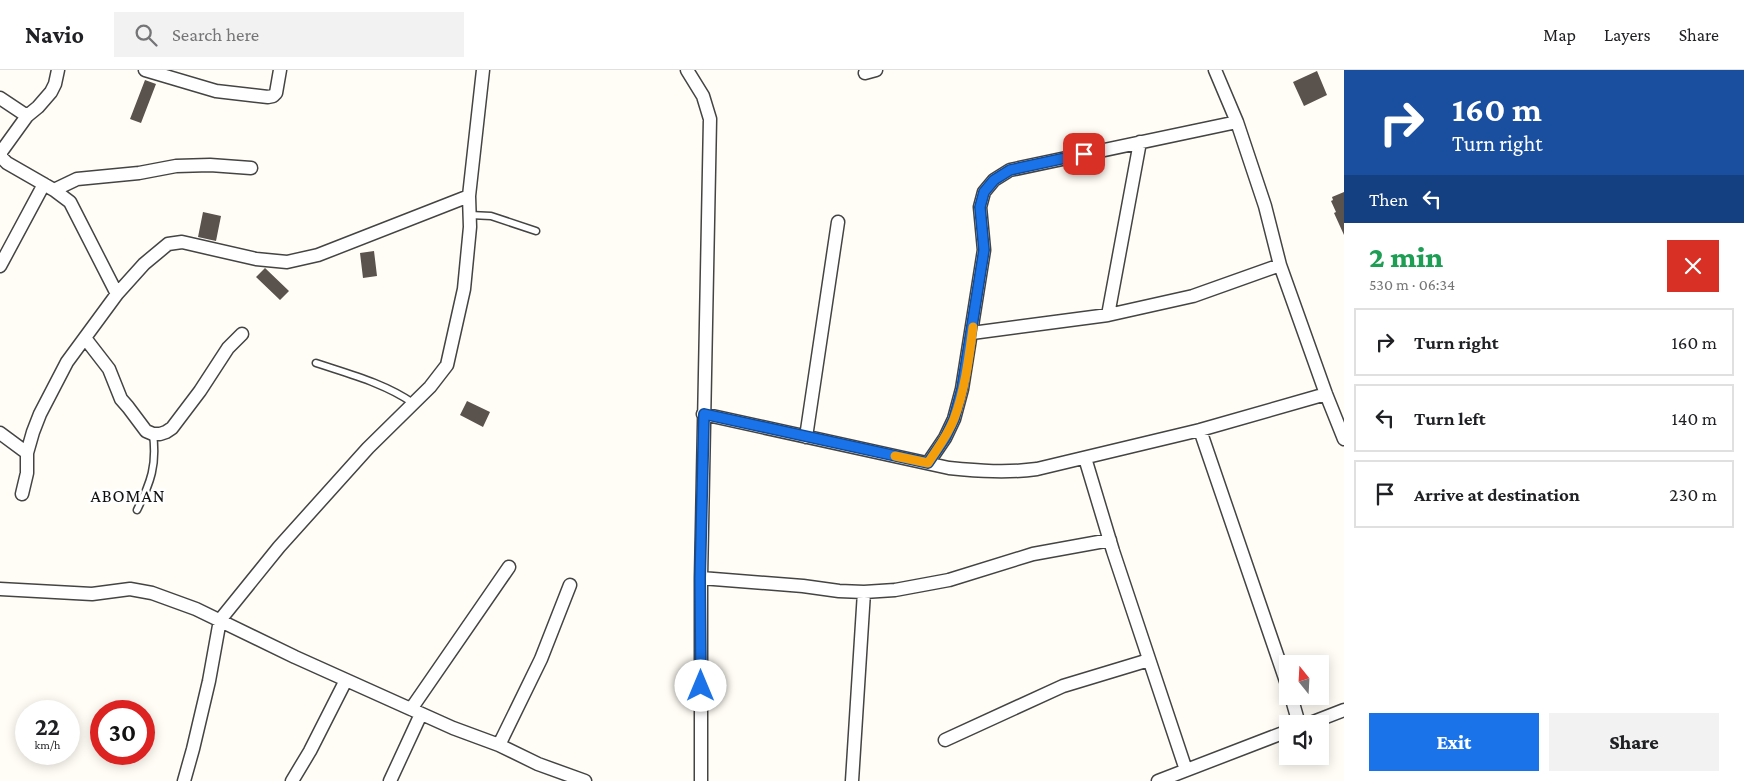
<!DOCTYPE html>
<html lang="en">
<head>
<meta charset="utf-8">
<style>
  body { margin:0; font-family:"Crimson Pro",serif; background:#f2f2f2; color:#202124; height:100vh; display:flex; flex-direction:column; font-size:19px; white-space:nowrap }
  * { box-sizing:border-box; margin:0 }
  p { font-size:16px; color:#757577 }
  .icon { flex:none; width:28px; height:28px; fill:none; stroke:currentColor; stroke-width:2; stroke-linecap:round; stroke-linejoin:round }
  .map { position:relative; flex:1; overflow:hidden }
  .side { display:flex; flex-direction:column; background:#fff; width:400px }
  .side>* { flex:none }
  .top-card { background:#1a4fa0; color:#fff; overflow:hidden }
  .needle { width:32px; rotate:342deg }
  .fabs { position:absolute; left:1279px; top:585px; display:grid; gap:10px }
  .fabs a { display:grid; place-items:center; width:50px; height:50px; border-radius:0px; background:#fff; box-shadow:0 2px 12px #0003; font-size:25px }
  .speed { position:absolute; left:15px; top:630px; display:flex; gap:10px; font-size:25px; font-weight:700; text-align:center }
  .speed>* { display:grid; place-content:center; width:65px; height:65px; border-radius:50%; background:#fff; box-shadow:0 2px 12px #0003; line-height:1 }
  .speed small { font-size:12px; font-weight:400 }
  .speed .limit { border:8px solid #d22; background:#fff; color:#111 }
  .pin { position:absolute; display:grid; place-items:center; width:42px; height:42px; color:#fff; margin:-21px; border-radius:10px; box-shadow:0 2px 8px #0006 }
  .me { position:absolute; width:55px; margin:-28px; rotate:0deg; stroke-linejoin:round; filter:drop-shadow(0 0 4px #0008) }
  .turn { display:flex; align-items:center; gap:18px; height:105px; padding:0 25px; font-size:22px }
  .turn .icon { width:65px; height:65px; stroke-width:2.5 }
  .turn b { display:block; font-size:35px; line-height:42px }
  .then { display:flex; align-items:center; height:48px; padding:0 25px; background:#0003; gap:10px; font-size:19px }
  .round { display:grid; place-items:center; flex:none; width:52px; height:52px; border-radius:0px; background:#f2f2f2 }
  .headline { display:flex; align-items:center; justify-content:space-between; height:85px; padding:0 25px }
  h1 { font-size:30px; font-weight:800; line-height:38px; color:#1e9e55 }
  .cta { display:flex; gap:10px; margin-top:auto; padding:10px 25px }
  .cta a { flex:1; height:58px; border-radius:0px; background:#1a73e8; color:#fff; font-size:20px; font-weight:800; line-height:58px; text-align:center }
  .cta a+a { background:#f2f2f2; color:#202124 }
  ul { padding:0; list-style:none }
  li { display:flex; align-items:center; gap:15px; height:68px; margin:0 10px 8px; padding:0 15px; border:2px solid #e0e0e0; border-radius:0px }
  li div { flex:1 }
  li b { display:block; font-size:19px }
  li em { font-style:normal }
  header { display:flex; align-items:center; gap:30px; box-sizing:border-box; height:70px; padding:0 25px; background:#fff; border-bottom:1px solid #e0e0e0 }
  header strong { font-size:24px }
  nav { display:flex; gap:28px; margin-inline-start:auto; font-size:18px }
  .search { width:350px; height:45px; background:#f2f2f2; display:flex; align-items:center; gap:12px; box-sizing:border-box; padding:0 18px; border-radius:0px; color:#757577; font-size:19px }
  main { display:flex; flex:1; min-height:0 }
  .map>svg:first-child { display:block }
  .building { fill:#5a524d }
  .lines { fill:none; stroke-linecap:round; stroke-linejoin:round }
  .service-casing { stroke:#444; stroke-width:9 }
  .minor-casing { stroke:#444; stroke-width:15 }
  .service { stroke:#fff; stroke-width:6 }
  .minor { stroke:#fff; stroke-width:12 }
  .route-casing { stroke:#114b97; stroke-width:12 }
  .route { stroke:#1a73e8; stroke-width:9 }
  .slow { stroke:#f59e0b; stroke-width:9 }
  .labels { text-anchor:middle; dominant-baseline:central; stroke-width:5; stroke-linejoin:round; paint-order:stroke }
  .quarter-label { font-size:18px; letter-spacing:1px; fill:#111; stroke:#fff }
</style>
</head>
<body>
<header>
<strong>Navio</strong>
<div class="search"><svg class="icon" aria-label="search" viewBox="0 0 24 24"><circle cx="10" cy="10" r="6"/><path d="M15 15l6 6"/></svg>Search here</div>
<nav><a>Map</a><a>Layers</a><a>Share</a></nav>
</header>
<main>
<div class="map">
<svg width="1344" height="711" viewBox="0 0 1344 711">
  <rect width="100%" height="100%" fill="#fffdf5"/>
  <path class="building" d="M1317,1L1327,25L1304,36L1293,12Z
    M145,10L156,14L141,53L130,49Z
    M1344,122V165L1334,143L1336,142L1331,131L1333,130L1332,127Z
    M203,142L221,146L216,171L198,167Z
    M374,181L377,206L363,208L360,183Z
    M265,198L289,221L280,230L256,207Z
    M467,331L490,342L483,357L460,345Z"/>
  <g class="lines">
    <g class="service-casing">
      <path id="service" d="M470,145L491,146L536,161
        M316,293C349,304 384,313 413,333
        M137,440C151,412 157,395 153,364"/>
    </g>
    <g class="minor-casing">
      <path id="minor" d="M58,0L55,14L51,22L38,37L27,46L1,82V87L7,93L54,120L70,132L117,224
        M145,0L216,21L268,27L273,26L276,23L280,0
        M687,0L703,26L710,49L701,508V711
        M1215,0L1237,52L1265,136L1280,195L1326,324L1344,369
        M865,3L876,0
        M0,28L27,46
        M54,120L77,109L139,103L176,96L210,95L251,98
        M0,196L44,114
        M1108,245L1140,72
        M972,263L1108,245L1193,226L1280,195
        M85,268L109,299L121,329L128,337L146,361L153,364H160L166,362L172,358L200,321L228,278L242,264
        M703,344L949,398C979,401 1007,403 1037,399L1200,360L1326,324
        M1200,360L1288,617
        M0,363L27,383
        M806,367L838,152
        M1085,388L1113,481L1186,700
        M928,393L945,368L954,349L962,319L984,180L980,137L984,122L994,110L1010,100L1237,52
        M22,424L27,403V383L33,362L40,344L67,292L117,224L144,194L168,174L182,172L256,189L287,192L318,185L469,126
        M701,508L803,516L839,521L864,522L895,520L949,510L1033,484L1110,470
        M0,519L92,524L130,519L152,523L196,539L295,587L453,658L499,675L538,694L585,711
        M1291,626L1299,654
        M411,639L509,497
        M1308,654L1344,640
        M945,670L1063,616L1149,590
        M499,675L541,589L570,515
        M184,711L193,679L209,611L220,550L279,477L368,378L430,317L447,295L464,219L470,157L469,126L483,0
        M292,711L310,681L346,610
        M390,711L421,644
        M852,711L864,522
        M1158,711L1288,661"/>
    </g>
    <use href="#service" class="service"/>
    <use href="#minor" class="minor"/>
  </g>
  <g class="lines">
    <g class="route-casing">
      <path id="route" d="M701,616L700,508L704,344L928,393L945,368L954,349L962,319L984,180L980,137L984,122L994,110L1010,100L1084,84"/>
    </g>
    <use href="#route" class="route"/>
    <path class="slow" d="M895,386L928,393C937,379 948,365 954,349C965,320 969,287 973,257"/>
  </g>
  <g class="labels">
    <g class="quarter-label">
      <text x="128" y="426">ABOMAN</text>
    </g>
  </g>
</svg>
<div class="fabs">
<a><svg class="needle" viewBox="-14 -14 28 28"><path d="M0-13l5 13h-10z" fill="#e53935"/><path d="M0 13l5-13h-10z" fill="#757577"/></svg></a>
<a><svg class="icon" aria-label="sound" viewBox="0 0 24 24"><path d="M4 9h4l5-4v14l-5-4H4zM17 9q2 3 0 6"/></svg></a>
</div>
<div class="speed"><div>22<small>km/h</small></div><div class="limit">30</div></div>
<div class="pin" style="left:1084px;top:84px;background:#d93025"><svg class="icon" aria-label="arrive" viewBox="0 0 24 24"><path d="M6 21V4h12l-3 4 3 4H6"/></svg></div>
<svg class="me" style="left:701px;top:616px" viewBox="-20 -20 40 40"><circle r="19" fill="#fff"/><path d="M0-13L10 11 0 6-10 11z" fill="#1a73e8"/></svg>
</div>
<section class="side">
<div class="top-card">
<div class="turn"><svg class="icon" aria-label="right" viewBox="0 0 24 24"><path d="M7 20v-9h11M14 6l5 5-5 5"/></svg><div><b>160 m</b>Turn right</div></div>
<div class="then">Then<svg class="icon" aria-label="left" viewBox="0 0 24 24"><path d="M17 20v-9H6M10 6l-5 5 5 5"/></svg></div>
</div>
<div class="headline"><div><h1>2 min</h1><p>530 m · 06:34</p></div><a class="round" style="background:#d93025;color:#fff"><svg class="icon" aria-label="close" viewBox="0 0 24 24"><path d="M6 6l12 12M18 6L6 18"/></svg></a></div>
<ul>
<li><svg class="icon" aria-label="right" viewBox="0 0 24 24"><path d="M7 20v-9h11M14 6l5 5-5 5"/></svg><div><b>Turn right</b></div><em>160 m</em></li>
<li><svg class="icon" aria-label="left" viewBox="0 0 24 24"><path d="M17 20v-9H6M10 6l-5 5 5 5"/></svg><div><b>Turn left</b></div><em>140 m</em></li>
<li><svg class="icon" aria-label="arrive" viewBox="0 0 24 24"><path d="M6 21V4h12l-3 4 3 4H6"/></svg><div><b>Arrive at destination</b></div><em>230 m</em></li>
</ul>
<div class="cta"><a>Exit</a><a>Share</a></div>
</section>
</main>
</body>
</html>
